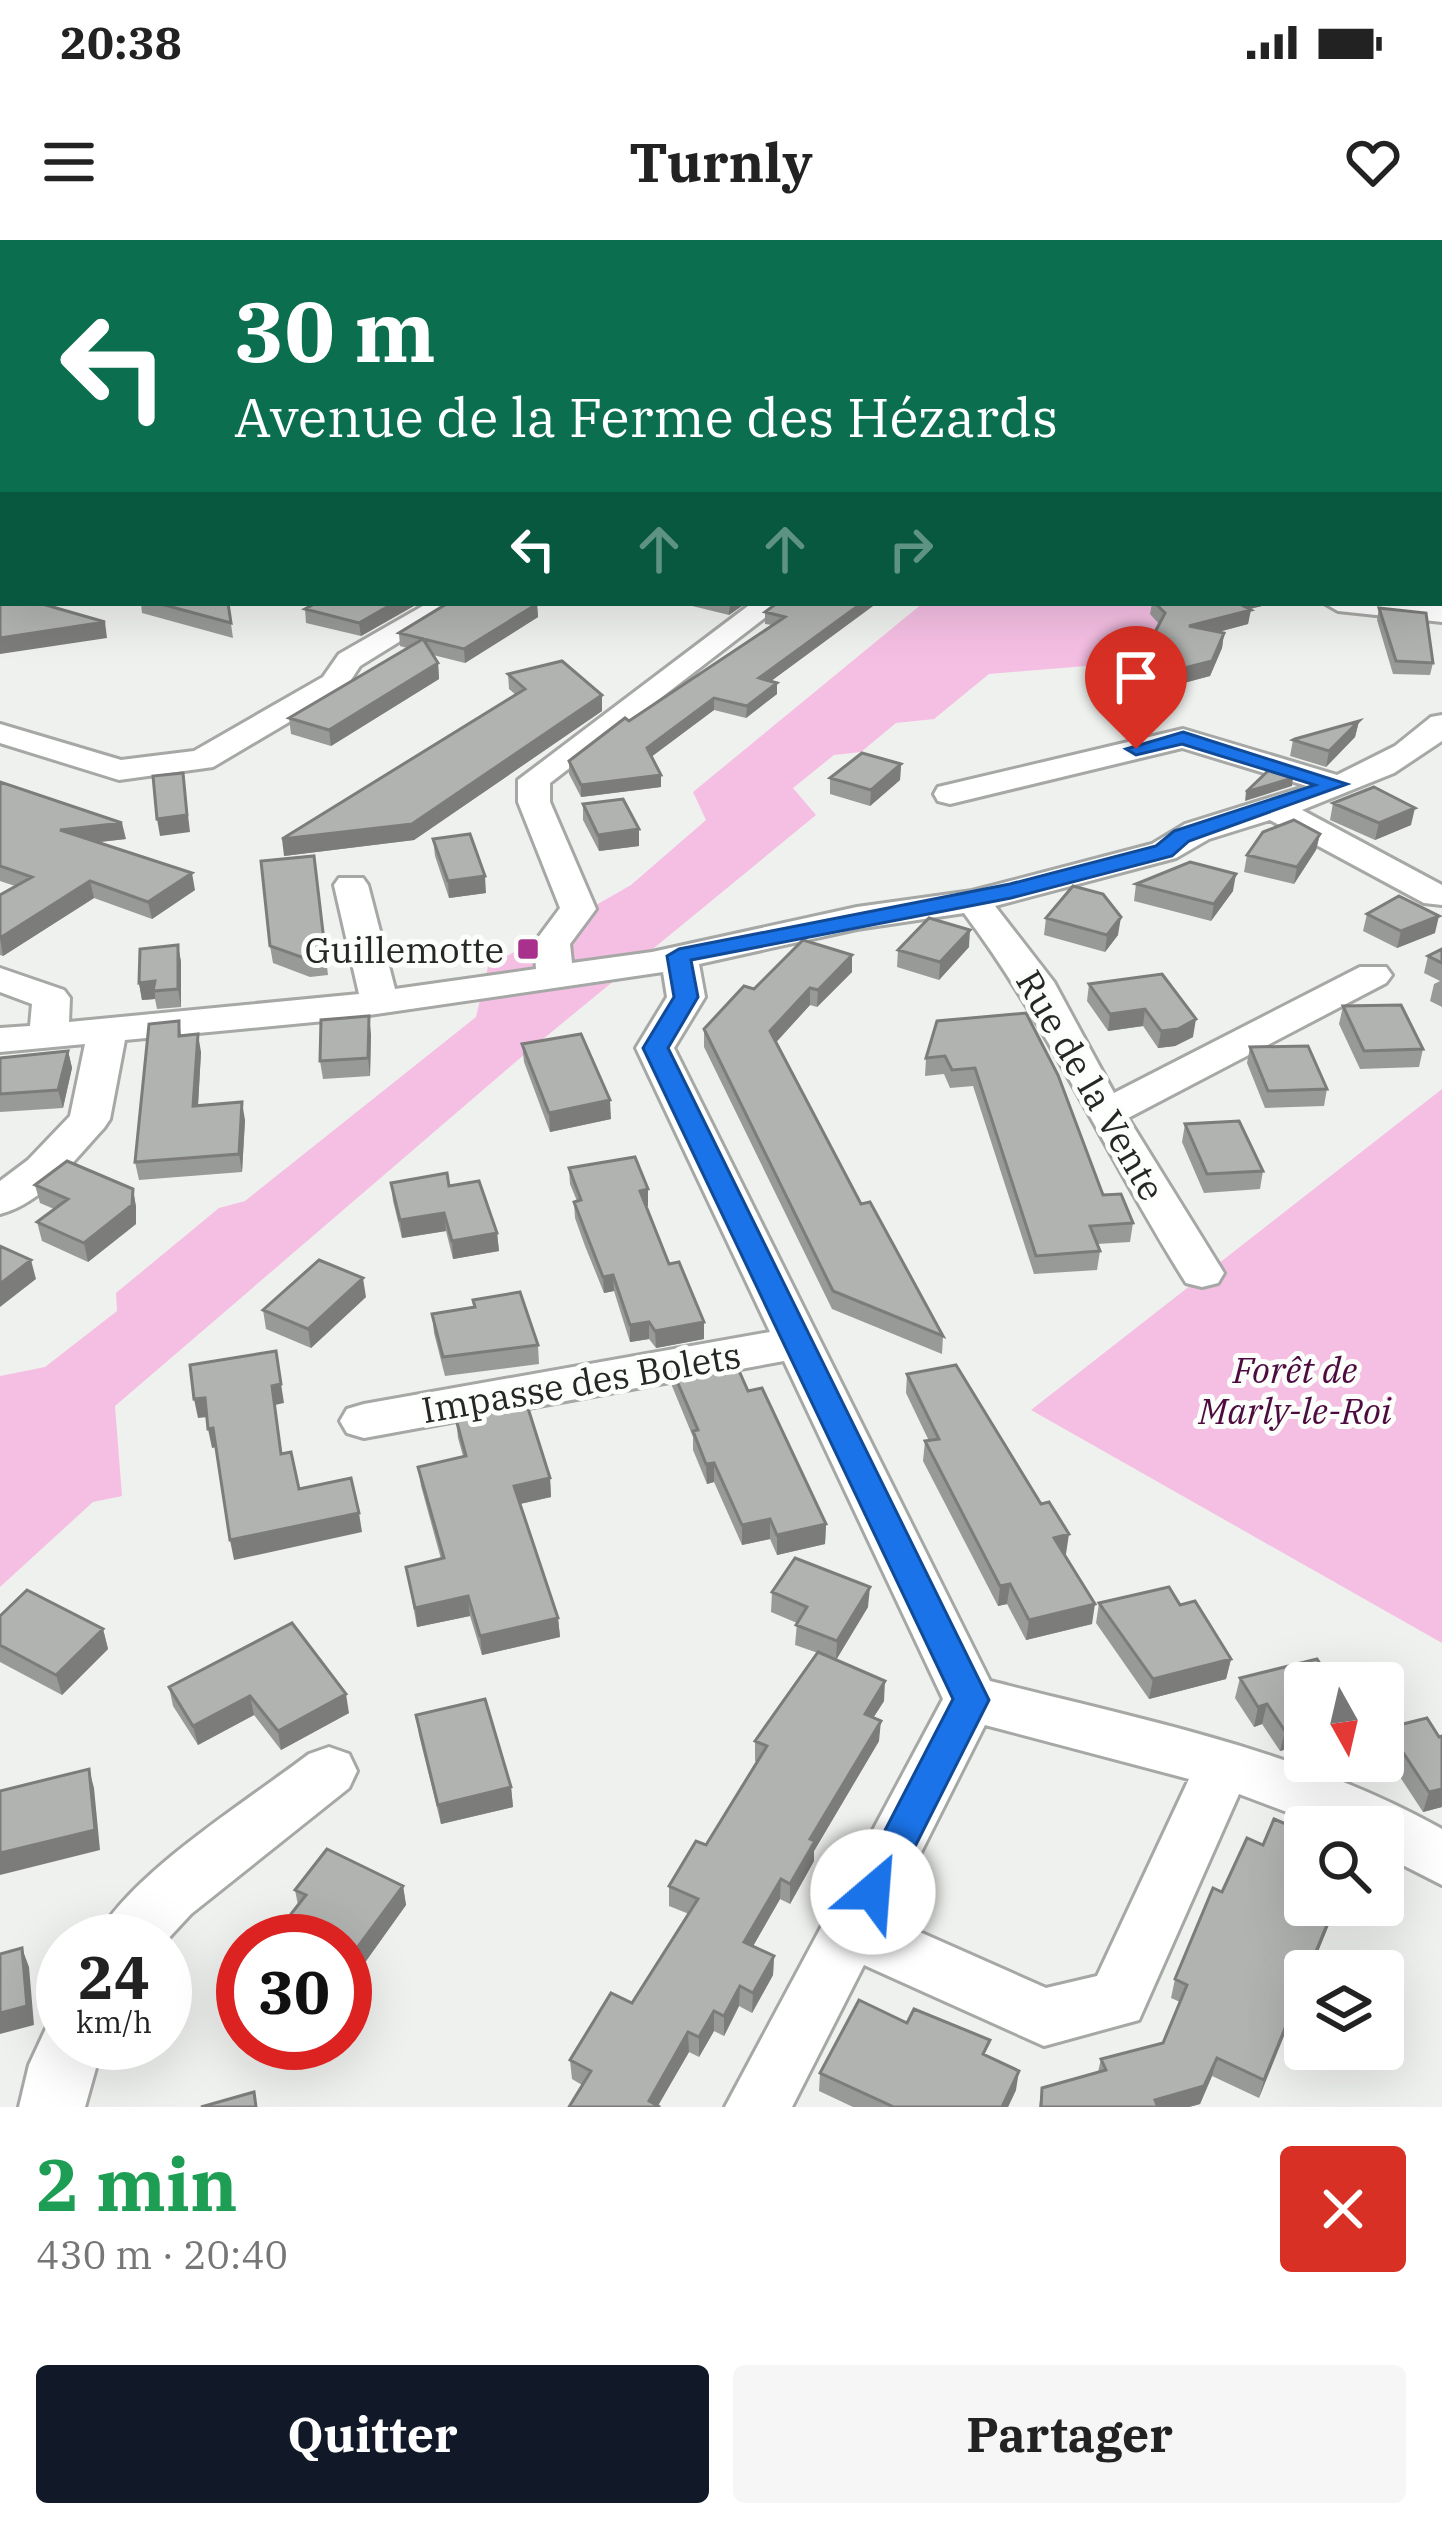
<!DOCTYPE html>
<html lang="fr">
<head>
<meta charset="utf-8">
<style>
  body { margin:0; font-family:"IBM Plex Serif",serif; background:#f6f6f6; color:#222; height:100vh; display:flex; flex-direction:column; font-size:45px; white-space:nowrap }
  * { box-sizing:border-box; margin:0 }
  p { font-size:39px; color:#767676 }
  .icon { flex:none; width:66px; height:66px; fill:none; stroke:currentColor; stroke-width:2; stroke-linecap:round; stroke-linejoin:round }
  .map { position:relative; height:1867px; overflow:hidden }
  .panel { display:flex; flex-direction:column; background:#fff; flex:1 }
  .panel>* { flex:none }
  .guide { position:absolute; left:0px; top:0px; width:1443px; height:366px; box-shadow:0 12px 48px #0002; background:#0b6e4f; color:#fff; overflow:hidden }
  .needle { width:78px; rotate:172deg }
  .tools { position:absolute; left:1284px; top:1422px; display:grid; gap:24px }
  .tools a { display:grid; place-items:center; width:120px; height:120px; border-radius:12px; background:#fff; box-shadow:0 12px 48px #0002; font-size:60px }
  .speed { position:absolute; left:36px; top:1674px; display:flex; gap:24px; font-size:60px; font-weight:700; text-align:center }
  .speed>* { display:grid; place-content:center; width:156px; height:156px; border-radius:50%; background:#fff; box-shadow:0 12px 48px #0002; line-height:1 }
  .speed small { font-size:30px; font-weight:400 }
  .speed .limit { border:18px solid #d22; background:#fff; color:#111 }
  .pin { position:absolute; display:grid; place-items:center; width:102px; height:102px; color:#fff; margin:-123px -51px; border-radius:50% 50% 50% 0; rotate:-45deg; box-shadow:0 0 12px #0007 }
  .pin .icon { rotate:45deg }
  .me { position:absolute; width:132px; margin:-66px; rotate:27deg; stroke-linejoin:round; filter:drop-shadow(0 0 9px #0008) }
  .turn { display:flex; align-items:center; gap:42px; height:252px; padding:0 36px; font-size:54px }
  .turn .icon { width:156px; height:156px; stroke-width:2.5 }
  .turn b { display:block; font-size:84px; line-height:102px }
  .lanes { display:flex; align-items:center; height:114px; padding:0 36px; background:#0003; justify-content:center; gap:60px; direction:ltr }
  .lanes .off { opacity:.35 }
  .round { display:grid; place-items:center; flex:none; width:126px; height:126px; border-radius:12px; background:#f6f6f6 }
  .overview { display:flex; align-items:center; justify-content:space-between; height:204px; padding:0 36px }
  h1 { font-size:72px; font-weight:800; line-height:90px; color:#1e9e55 }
  .action { display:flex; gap:24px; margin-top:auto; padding:24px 36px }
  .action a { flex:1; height:138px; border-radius:12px; background:#111827; color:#fff; font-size:48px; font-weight:800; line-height:138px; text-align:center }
  .action a+a { background:#f6f6f6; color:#222 }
  .status { display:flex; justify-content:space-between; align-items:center; height:84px; padding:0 60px; background:#fff; direction:ltr }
  .status svg { height:33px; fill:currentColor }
  header { display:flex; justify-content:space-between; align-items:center; height:156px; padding:0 36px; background:#fff; font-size:54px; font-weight:800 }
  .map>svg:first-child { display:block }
  .green { fill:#f5bfe3 }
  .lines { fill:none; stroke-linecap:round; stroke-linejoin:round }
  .minor-casing { stroke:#a6a8a5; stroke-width:6 }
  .minor { fill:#fff; fill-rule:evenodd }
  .wall { fill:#989a97 }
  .shaded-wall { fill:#7c7d7b }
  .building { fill:#b1b3b0; stroke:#7c7d7b; stroke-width:3 }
  .route { fill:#1a73e8; stroke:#114b97; stroke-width:3 }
  .poi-dot { fill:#a8328b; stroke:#fcfefb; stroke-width:4.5 }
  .labels { text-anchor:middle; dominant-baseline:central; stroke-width:10; stroke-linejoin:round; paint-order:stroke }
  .poi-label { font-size:36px; fill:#252625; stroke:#fcfefb; text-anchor:end }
  .street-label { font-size:36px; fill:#252625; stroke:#fcfefb }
  .park-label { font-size:36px; font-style:italic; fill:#4e0b3f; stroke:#fcfefb }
</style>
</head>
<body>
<div class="status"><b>20:38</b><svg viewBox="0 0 49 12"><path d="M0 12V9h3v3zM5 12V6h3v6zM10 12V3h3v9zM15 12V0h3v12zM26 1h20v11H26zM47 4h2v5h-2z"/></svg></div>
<header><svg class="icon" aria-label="menu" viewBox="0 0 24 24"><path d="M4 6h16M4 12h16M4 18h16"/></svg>Turnly<svg class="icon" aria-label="heart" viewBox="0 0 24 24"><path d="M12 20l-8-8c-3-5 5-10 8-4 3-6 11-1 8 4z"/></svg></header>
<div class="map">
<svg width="1442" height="1867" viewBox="0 0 1442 1867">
  <rect width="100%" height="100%" fill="#eff1ee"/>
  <path class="green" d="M619,0H1442V49L1440,3Z
    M923,363H1180L1123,423L989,434L934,479L896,483L861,512L834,515L793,548L816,575L526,813L115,1166L122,1256L93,1262L0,1347V1136L45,1127L117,1071L116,1053L219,968L245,961L476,777L488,727L631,645L706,580L693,552Z
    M1442,849V1403L1031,1170Z"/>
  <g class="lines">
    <g class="minor-casing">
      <path id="minor" d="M3,125V140L0,141V126Z
        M1440,184H1442L1440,208Z
        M0,312H3V328H0Z
        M428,363H462L360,426L345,449L213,527L119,540L0,503V484L121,520L194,511L323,437L339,414Z
        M752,363H784L550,543V562L596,669L570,704L572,723L652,712L857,667L972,651L1152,604L1185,584L1307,546L1182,508L950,564L938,561L934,554L938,547L1183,489L1337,535L1395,506L1431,477L1442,475V501L1394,533L1302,570L1442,645V665L1424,663L1270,580L1209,599L1176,618L995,666L1054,742L1114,853L1360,727H1386L1392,735L1386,743L1128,878L1224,1033L1218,1043L1202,1047L1186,1043C1109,921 1050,788 964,673L857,689L699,724L705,757L674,808L990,1441C1143,1480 1303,1511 1442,1589V1645L1383,1615V1587H1327L1239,1554L1139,1780L1044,1806L864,1725L792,1867H725L943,1459L784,1121L364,1198L347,1193L340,1181L347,1169L364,1164L770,1092L636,808L667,757L663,732L335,780L125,800L110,879L104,888C75,919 43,963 0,974V941L28,920L70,876L85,804L0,812V788L30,786L32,764L0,752V728L64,750L70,758L69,782L359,754L334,645L339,638H363L368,645L395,749L536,729L534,703L560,668L518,562V540ZM985,1485L1189,1539L1097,1736L1046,1748L888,1678Z
        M1324,363L1442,366V382L1338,371Z
        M329,1507L349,1514L357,1531L349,1548L191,1674L165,1702L95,1701C126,1636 249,1560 309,1514Z
        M63,1776V1803H103L85,1867H19L29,1825L49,1782Z"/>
    </g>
    <use href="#minor" class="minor"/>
  </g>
  <path class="wall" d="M141,363H228L233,398L142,373Z
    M419,363L361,396L306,383L305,369Z
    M680,363H746L729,375Z
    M777,363H877L771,441L777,443V454L746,478L714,470L651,517L661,547L581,557L569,534V521L772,385L765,384V372Z
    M1152,363H1274L1250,369L1248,384L1219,392L1224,393L1222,408L1210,436L1127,458L1129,442L1159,384L1150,374Z
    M537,364L538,377L465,423L433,415L438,423L439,439L331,506L291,494L289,478L407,408L400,406L399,393Z
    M1379,368L1433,423L1430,435L1393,434L1377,380Z
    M508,434L602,471L414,600L284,616L516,455L509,449Z
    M1359,481L1355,497L1326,527L1290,516L1293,500Z
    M901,524L900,540L870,566L830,554V538Z
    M0,542L126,599L99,602L195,650L152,679L94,658L3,716L0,715V655L15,646L0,641Z
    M1333,563L1411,585L1375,600L1330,580Z
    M583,564L639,589V606L599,611L583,580Z
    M1320,594L1316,610L1294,644L1244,632L1247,615Z
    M433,599L486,653L449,658L435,616Z
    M314,616L328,735L310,737L273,723L270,706Z
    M1136,644L1233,651L1211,681L1134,661Z
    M1367,674L1435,693L1397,708L1363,691Z
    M1046,678L1118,695L1105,712L1044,695Z
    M178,705L181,722V767L157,769L155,759L142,760L139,743Z
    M969,707L939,740L897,727L898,710Z
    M1442,709V767L1430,761L1434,744L1440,741L1424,733L1428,716Z
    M852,732L817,767L810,765L776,802L861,964L943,1096L942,1114L832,1069L704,807V789L754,749Z
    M1162,734L1193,797L1175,806L1158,808L1143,786L1108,791L1087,761L1089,744Z
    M1343,766L1423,809L1419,827L1360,829L1339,784Z
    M179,781L181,795L201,812L198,865L245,880L242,932L139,940L135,922Z
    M937,781L1133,983L1130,1002L1097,1004L1100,1011L1097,1030L1034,1034L973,846L950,848L944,834L925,836L926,818Z
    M371,794L370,836L323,839L320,821Z
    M522,804L611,879L550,892L524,822Z
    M1250,807L1327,849L1324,866L1265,868L1247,823Z
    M68,811L72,828L63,868L0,872V818Z
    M1185,884L1263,931L1260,949L1204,953L1182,902Z
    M569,928L648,949V966H646L669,1024L704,1082V1099L656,1108L649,1099L630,1102L614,1051L604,1053L585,1006L575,978L574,962L577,961L570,944Z
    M391,943L449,946L497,993L499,1011L453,1019L446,991L402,998L393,961Z
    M35,945L133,949L136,967V984L88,1022L42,1001L37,982L54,969L40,963Z
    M366,1057L311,1108L266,1089L263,1070Z
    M473,1060L538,1105L539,1124L445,1136L434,1093L432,1074L474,1067Z
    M671,1127H722L748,1151L826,1284L825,1304L777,1315L770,1299L742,1305L714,1242L707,1244L693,1210V1197L672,1146Z
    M907,1134L1066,1314H1064L1092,1384L1026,1400L1007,1364L998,1366L923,1221L925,1201H929L906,1153Z
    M456,1179L550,1238L551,1257L520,1264L558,1378L560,1397L482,1415L470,1376L417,1387L406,1327L441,1319L421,1246L418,1227L463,1216L458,1198Z
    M772,1352L868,1367L836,1420L884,1461L873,1478L879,1501L814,1611V1621L790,1664L780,1659L753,1706L774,1716L773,1735L752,1773L739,1766L724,1796L714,1791L699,1817L689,1812L658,1866L582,1845L572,1839L570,1820L632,1763L689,1674L669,1666V1646L706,1605L757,1522L755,1521V1501L818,1413L795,1405L797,1383L771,1372Z
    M1099,1363L1231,1419L1226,1439L1149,1459L1096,1383Z
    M0,1376L103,1389L108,1409L62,1455L0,1422Z
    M292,1383L349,1473L281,1510L254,1475L198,1505L173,1466L169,1447Z
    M1240,1438L1305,1443V1504L1280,1511L1262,1484L1254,1487L1235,1458Z
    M416,1475L511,1547L513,1567L441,1584L419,1495Z
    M1387,1488L1439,1497L1442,1567L1423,1572L1383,1511V1500Z
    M403,1646L406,1665L361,1728L345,1720V1701H309L295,1694L291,1674L298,1665L295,1650Z
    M1222,1652L1305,1665H1337L1310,1731H1305L1259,1858L1212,1836L1200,1864L1189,1867H1039L1042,1848L1098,1832L1101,1819L1163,1803L1180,1762L1171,1758L1175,1739Z
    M907,1783L988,1816L1016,1850L1008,1867H853L819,1851L820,1833Z"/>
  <path class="shaded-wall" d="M394,363H419L361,396L359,383Z
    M730,363H746L729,375Z
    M862,363H877L759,450V438Z
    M1239,363H1274L1237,372Z
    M537,364L538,377L465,423L464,409Z
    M1251,370L1248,384L1187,400L1189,386Z
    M105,382L107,398L0,414V398Z
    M1224,393L1222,408L1210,436L1127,458L1129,442Z
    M438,423L439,439L331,506L329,490Z
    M777,443V454L746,478L747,466Z
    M602,455V471L414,600L284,616L282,599Z
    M714,458V470L647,520V508Z
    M1359,481L1355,497L1326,527L1329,511Z
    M901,524L900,540L870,566L871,550Z
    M183,533L190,592L160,596L157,579Z
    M661,535V547L581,557V545Z
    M1293,538L1292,546L1245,561L1246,552Z
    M1415,568L1411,585L1375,600L1379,583Z
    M122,583L126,599L64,606L60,590Z
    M639,589V606L599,611L598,595Z
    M1320,594L1316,610L1294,644L1297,627Z
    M192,633L195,650L152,679L148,662Z
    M1236,634L1233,651L1211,681L1214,664Z
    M485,636L486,653L449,658L448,641Z
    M90,641L94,658L3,716L0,698Z
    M1439,676L1435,693L1397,708L1401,691Z
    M1121,677L1118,695L1105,712L1107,695Z
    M970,690L969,707L939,740L940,722Z
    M178,705L181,722V767L178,749Z
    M852,715V732L817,767L818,750Z
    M155,741V759L142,760L139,743Z
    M810,748V765L770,809V791Z
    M1145,769L1143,786L1108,791L1110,774Z
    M369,776L371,794L370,836L368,818Z
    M1196,779L1193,797L1175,806L1158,808L1161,791Z
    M198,794L201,812L197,884L193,866Z
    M68,811L72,828L63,868L58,850Z
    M610,860L611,879L550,892L549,873Z
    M242,862L245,880L242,932L239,914Z
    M133,949L136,967V984L88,1022L84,1003Z
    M648,949V966L640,967V951Z
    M444,973L446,991L402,998L400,980Z
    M497,993L499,1011L453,1019L452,1001Z
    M31,1020L36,1039L0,1067V1044Z
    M613,1035L614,1051L604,1053L603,1037Z
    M363,1038L366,1057L311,1108L308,1089Z
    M649,1082V1099L630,1102V1085Z
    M704,1082V1099L656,1108L655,1091Z
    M276,1111L284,1163L275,1165L272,1146Z
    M205,1158L208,1177L198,1178L194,1159Z
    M213,1188L217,1207L212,1208L208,1189Z
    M714,1223V1242L707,1244L706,1224Z
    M550,1238L551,1257L515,1265L514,1246Z
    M359,1273L362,1292L234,1320L230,1300Z
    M770,1279V1299L742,1305V1285Z
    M826,1284L825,1304L777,1315V1295Z
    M1069,1294L1066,1314L1051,1317L1054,1298Z
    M1010,1344L1007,1364L998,1366L1000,1346Z
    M870,1347L868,1367L836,1420L837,1401Z
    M468,1356L470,1376L417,1387L415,1368Z
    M1095,1364L1092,1384L1026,1400L1029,1380Z
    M558,1378L560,1397L482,1415L480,1396Z
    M103,1389L108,1409L62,1455L56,1435Z
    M1231,1419L1226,1439L1149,1459L1153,1439Z
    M885,1441L884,1461L863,1494L865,1474Z
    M346,1454L349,1473L281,1510L278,1491Z
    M250,1456L254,1475L198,1505L193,1486Z
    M1267,1464L1262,1484L1254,1487L1258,1467Z
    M881,1481L879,1501L814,1611V1621L790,1664V1644L810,1599Z
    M1305,1485V1504L1280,1511L1285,1491Z
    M89,1529L94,1548L100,1610L0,1635V1613Z
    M511,1547L513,1567L441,1584L438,1565Z
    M1442,1549V1567L1423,1572L1429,1552Z
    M781,1639L780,1659L744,1722V1702Z
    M403,1646L406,1665L361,1728L357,1708Z
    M1335,1665H1337L1310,1731H1308Z
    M22,1708L29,1727L34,1785L0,1794V1773Z
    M774,1716L773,1735L752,1773L753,1753Z
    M1305,1739V1744L1259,1858L1264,1840Z
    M740,1746L739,1766L724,1796V1776Z
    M714,1771V1791L699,1817V1797Z
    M688,1792L689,1812L657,1867L649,1861Z
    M1217,1818L1212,1836L1200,1864L1189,1867H1153L1155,1860Z
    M1019,1831L1016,1850L1008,1867H1002Z"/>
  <path class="building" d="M1440,111H1442V161H1440Z
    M1442,229V288L1440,289V231Z
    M1440,306L1442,316V339L1440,342Z
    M0,352L3,353V363H39L105,382L0,398Z
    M157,363H228L231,383Z
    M316,363H394L359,383L305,369Z
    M448,363H533L537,364L464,409L399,393Z
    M777,363H862L759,438L777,443L747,466L714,458L647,508L661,535L581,545L569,521L625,478L629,481L785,377L765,372Z
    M1155,363H1238L1251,370L1189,386L1224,393L1212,421L1129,442L1165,373Z
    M1379,368L1426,373L1433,423L1396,421Z
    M423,399L438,423L329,490L289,478Z
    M562,421L602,455L412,584L282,599L525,449L508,434Z
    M1359,481L1329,511L1293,500L1295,499Z
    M862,513L901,524L871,550L830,538Z
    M1269,530L1293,538L1246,552Z
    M183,533L187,575L157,579L153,536Z
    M0,542L122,583L60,590L192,633L148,662L90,641L0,698V655L32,637L0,626Z
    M1374,547L1415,568L1379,583L1333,563Z
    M623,559L639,589L598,595L583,564Z
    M1294,580L1320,594L1297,627L1247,615L1263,592Z
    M470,594L485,636L448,641L433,599Z
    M314,616L326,718L307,719L270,706L261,621Z
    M1190,622L1236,634L1214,664L1136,644Z
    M1073,646L1103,654L1121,677L1107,695L1046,678Z
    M1399,656L1439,676L1401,691L1367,674Z
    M929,678L970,690L940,722L898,710Z
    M803,700L852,715L818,750L810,748L770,791L861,964L870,962L943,1096L833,1051L704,789L744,746L754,749Z
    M178,705V749L153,751L155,741L139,743L140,709Z
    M1442,709V723L1428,716Z
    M1162,734L1196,779L1178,789L1161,791L1145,769L1110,774L1089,744Z
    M1401,765L1423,809L1364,811L1343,766Z
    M1026,773L1058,835L1103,955L1121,954L1133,983L1090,986L1100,1011L1036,1016L975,828L952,830L945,816L926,818L937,781Z
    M369,776L368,818L320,821L321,780Z
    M179,781V796L198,794L193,866L242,862L239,914L135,922L149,784Z
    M581,794L610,860L549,873L522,804Z
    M1308,806L1327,849L1268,851L1250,807Z
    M68,811L58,850L0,854V818Z
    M1239,881L1263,931L1207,934L1185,884Z
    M635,917L648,949L640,951L669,1024L679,1022L704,1082L655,1091L649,1082L630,1085L613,1035L603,1037L574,962L581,960L569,928Z
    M67,921L133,949L132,965L84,1003L37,982L68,959L35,945Z
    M447,933L449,946L479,941L497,993L452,1001L444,973L400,980L391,943Z
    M0,1006L31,1020L0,1044Z
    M319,1020L363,1038L308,1089L263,1070Z
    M520,1052L538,1105L443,1117L432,1074L475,1067L473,1060Z
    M276,1111L281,1144L272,1146L281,1214L291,1212L299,1249L351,1238L359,1273L230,1300L213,1188L208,1189L205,1158L194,1159L190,1125Z
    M718,1118L722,1127L736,1124L748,1151L762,1148L826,1284L777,1295L770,1279L742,1285L714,1223L706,1224L693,1191L698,1190L671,1127Z
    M956,1125L1041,1264L1049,1262L1069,1294L1054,1298L1095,1364L1029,1380L1010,1344L1000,1346L925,1201L939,1199L907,1134Z
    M527,1165L550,1238L514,1246L558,1378L480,1396L468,1356L415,1368L406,1327L444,1318L418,1227L466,1216L456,1179Z
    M795,1318L870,1347L837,1401L796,1385L807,1367L772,1352Z
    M1169,1347L1180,1365L1195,1361L1231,1419L1153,1439L1099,1363Z
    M27,1350L103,1389L56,1435L0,1405V1376Z
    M292,1383L346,1454L278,1491L250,1456L193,1486L169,1447Z
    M818,1412L885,1441L865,1474L881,1481L810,1599L815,1601L790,1644L781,1639L744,1702L774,1716L753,1753L740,1746L724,1776L714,1771L699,1797L688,1792L649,1861L660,1867H569L591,1831L570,1820L611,1753L632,1763L698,1659L669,1646L696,1601L706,1605L767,1506L755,1501Z
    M1317,1419L1333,1443H1305V1485L1285,1491L1267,1464L1258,1467L1240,1438Z
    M485,1459L511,1547L438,1565L416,1475Z
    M1427,1478L1439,1497L1442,1496V1549L1429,1552L1387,1488Z
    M89,1529L95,1590L0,1613V1551Z
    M1274,1579L1305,1592V1665H1335L1308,1731H1305V1739L1264,1840L1217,1818L1204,1846L1155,1860L1158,1867H1041L1042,1848L1106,1830L1101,1819L1163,1803L1187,1745L1175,1739L1213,1648L1222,1652L1247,1598L1263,1605Z
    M327,1609L403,1646L357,1708L291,1674L306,1655L295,1650Z
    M22,1708L27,1766L0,1773V1714Z
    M859,1760L907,1783L914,1769L990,1800L983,1814L1019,1831L1002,1867H894L820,1833Z
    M254,1852L256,1867H201Z"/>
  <path class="route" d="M1183,492L1347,544L1189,601L1172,616L1011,658L691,720L698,757L668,808L989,1460L886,1664L873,1669L859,1664L853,1652L953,1459L643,808L674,757L667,716L679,709L1010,644L1156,606L1174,591L1315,545L1182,504L1136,515L1126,509Z"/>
  <rect class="poi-dot" x="516" y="697" width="24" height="24" rx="6"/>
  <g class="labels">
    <g class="poi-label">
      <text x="504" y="709">Guillemotte</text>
    </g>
    <g class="street-label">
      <text transform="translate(1091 845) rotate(60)">Rue de la Vente</text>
      <text transform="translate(581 1142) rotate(-10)">Impasse des Bolets</text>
    </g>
    <g class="park-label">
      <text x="1295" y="1129">Forêt de<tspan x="1295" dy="41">Marly-le-Roi</tspan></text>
    </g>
  </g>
</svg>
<div class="tools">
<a><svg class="needle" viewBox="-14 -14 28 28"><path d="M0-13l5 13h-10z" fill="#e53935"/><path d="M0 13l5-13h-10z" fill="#767676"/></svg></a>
<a><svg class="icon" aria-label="search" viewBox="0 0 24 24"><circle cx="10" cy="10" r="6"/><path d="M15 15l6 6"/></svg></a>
<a><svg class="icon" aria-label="layers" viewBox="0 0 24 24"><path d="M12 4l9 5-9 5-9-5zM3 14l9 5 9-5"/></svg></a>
</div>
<div class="speed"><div>24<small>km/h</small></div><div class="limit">30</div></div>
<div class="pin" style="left:1136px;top:509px;background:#d93025"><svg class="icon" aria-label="arrive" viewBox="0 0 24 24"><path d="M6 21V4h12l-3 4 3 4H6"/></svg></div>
<svg class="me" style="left:873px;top:1652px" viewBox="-20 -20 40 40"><circle r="19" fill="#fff"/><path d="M0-13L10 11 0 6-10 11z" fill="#1a73e8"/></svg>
<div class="guide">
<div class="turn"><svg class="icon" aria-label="left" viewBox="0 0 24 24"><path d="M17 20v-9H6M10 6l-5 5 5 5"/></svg><div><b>30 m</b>Avenue de la Ferme des Hézards</div></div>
<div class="lanes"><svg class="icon" aria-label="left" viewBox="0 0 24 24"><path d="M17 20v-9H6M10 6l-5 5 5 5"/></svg><svg class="icon off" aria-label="ahead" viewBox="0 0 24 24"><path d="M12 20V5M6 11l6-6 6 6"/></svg><svg class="icon off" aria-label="ahead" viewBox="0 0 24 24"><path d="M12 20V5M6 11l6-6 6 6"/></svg><svg class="icon off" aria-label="right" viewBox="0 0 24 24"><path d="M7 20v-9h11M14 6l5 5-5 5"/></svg></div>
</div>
</div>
<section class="panel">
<div class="overview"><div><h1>2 min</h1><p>430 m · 20:40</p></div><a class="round" style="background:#d93025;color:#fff"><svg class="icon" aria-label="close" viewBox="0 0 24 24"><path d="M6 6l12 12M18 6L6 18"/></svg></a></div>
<div class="action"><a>Quitter</a><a>Partager</a></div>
</section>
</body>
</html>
